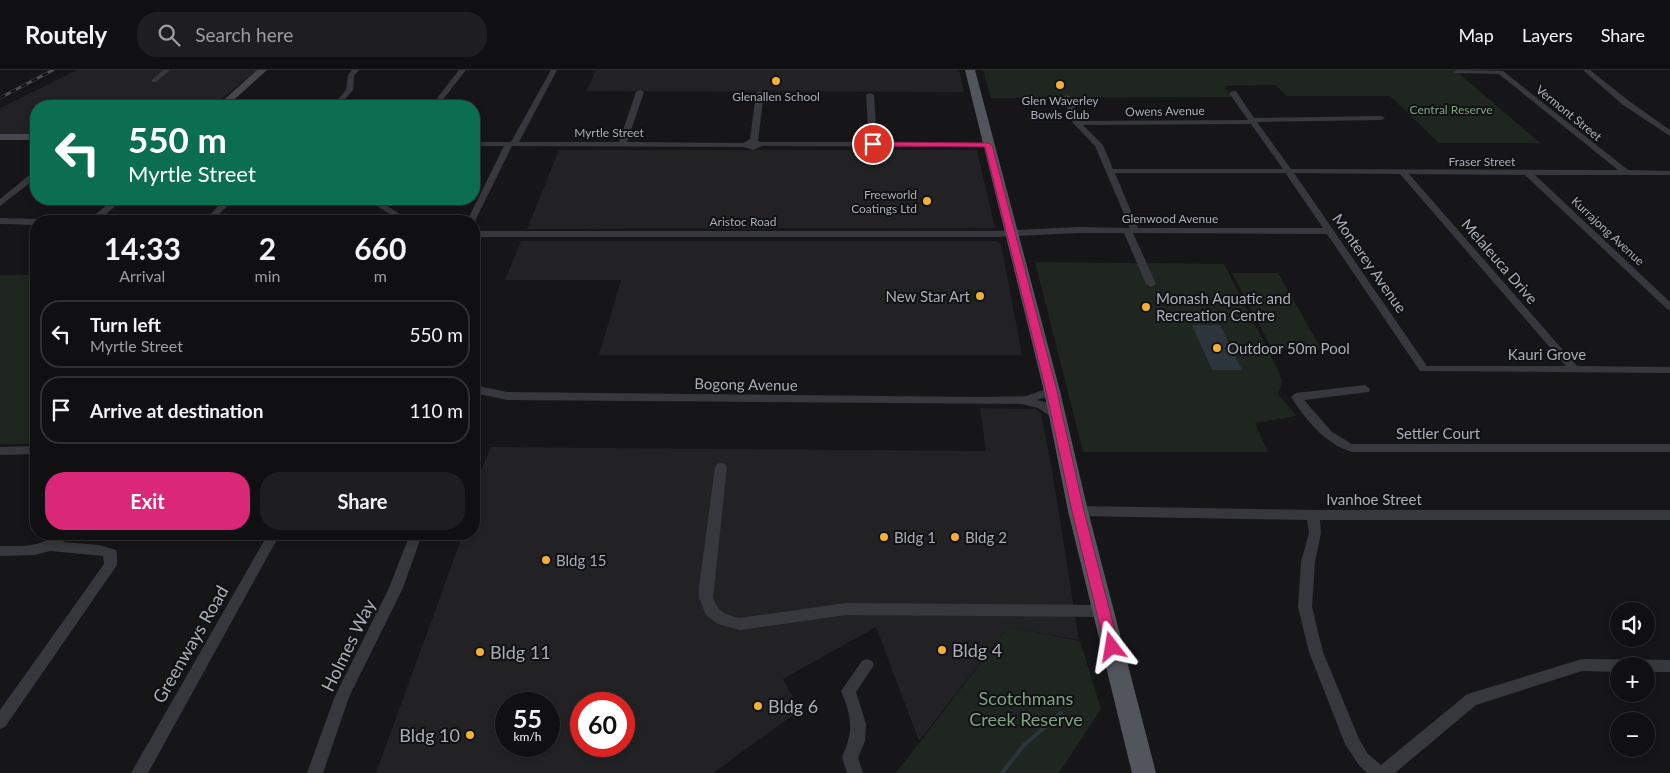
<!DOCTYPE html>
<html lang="en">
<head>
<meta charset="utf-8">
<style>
  body { margin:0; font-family:Lato,sans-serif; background:#1e1e20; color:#f1f3f6; height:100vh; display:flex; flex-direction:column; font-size:19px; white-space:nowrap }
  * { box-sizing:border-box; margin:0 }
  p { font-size:16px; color:#9c9d9f }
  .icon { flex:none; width:28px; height:28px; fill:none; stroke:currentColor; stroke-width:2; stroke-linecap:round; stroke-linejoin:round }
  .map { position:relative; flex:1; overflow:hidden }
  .details { position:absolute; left:30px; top:145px; width:450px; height:325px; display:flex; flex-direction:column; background:#101012; border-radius:20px; box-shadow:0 2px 8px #0003,0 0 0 1px #303032 }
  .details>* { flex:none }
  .hud { position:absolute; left:30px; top:30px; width:450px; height:105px; border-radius:20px; box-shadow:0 2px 8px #0003,0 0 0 1px #303032; background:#0b6e4f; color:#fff; overflow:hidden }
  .tools { position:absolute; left:1610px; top:532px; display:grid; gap:10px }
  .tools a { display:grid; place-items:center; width:45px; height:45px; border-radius:50%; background:#101012; box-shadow:0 2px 8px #0003,0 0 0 1px #303032; font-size:25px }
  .speed { position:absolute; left:495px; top:622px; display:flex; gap:10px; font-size:25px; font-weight:700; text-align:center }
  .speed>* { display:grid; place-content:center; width:65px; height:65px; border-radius:50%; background:#101012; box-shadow:0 2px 8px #0003,0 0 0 1px #303032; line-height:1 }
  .speed small { font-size:12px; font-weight:400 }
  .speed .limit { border:8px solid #d22; background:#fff; color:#111 }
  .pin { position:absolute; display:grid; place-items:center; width:42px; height:42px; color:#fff; margin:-21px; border:2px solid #fff; border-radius:50%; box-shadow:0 1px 5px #0007 }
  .me { position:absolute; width:55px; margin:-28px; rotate:346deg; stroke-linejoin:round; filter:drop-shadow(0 0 4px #0008) }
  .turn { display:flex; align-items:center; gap:18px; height:105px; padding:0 15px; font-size:22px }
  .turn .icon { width:65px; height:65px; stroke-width:2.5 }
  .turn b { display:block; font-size:35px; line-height:42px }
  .eta { display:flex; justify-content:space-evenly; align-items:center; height:85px; text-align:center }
  .eta b { font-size:30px; font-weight:700; line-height:35px }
  .cta { display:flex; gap:10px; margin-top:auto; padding:10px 15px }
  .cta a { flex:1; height:58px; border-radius:20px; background:#db2777; color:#fff; font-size:20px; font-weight:700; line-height:58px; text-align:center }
  .cta a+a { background:#1e1e20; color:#f1f3f6 }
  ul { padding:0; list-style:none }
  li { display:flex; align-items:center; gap:15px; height:68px; margin:0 10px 8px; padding:0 5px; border:2px solid #303032; border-radius:20px }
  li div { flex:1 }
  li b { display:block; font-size:19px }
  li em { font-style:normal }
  header { display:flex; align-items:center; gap:30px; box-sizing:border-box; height:70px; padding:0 25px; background:#101012; border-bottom:1px solid #303032 }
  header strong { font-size:24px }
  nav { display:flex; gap:28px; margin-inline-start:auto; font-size:18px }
  .search { width:350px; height:45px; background:#1e1e20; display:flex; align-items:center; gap:12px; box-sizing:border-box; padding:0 18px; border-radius:20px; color:#9c9d9f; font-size:19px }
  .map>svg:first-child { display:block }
  .built { fill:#222225; fill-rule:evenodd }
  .green { fill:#1e261f }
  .water { fill:#2c353c }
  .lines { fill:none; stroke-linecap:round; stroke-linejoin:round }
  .stream { stroke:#2c353c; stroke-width:4 }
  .street { fill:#37383d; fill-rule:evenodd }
  .secondary { fill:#45474d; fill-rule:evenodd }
  .primary { fill:#53555c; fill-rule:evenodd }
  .rail-casing { stroke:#4a4c52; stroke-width:3 }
  .rail { stroke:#111113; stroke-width:2; stroke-dasharray:6; stroke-linecap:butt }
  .route { fill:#db2777; stroke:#8e194d }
  .poi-dot { fill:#f2b134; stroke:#111113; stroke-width:2 }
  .labels { text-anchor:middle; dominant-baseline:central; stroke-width:4; stroke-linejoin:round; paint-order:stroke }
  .far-poi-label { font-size:12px; fill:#a8adb8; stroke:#111113 }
  .far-park-label { font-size:12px; fill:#7fa381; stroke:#111113 }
  .far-street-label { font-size:12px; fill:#a8adb8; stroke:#111113 }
  .street-label { font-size:15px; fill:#a8adb8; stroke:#111113 }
  .poi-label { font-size:15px; fill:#a8adb8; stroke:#111113; text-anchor:start }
  .near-street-label { font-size:18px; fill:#a8adb8; stroke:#111113 }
  .near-poi-label { font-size:18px; fill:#a8adb8; stroke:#111113; text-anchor:start }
  .near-park-label { font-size:18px; fill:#7fa381; stroke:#111113 }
</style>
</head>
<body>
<header>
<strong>Routely</strong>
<div class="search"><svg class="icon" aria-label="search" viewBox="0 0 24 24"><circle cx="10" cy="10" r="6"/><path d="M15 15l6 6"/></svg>Search here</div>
<nav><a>Map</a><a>Layers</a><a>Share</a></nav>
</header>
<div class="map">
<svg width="1670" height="703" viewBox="0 0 1670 703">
  <rect width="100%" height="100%" fill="#161618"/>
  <path class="built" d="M77,0H257L213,36H36V65H0V38Z
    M596,0H959L964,22L586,21Z
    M559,80H977L995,158L527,159Z
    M521,171H996L1001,174L1022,285H599L621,210H505Z
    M980,338L1036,339L1041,343L1052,400L1079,570L1008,557L919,671L876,557L783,609L800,640L713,703H376L463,464H474V435L478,425L474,417L491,377L986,381ZM506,634H549V676H506ZM581,634H624V676H581Z"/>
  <path class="green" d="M983,0H1455L1540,73H1439L1390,26H1287L1276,15L1224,16L1232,27L991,28Z
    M1035,192L1224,194L1278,300L1282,312L1278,324L1297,346L1255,353L1268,382H1083Z
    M1232,203H1278L1322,280L1272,279Z
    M0,205H32V216L36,218V374H0Z
    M1008,557L1080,571L1101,639L1059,703H896Z"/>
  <path class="water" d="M1192,255H1220L1242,300H1212Z"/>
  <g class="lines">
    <path class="stream" d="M1002,703L1024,675L1061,643"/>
    <path class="street" d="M163,0H170L156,12H152V10Z
      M352,0H359L354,6L353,20L339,36H332L346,20L348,5Z
      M459,0H466L438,36H431Z
      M551,0H557L519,72H619L636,22L640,20L644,22L627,72L743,73L750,69L756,23L760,21L764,23L758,71L761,72H869L866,25L870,23L874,25L877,72L988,73L992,75L988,77L762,76L753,80L744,77L512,76L475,151L474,153V151H467L504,76H474V72H511Z
      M1457,0L1503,1L1628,100L1670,101V105H1535L1670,232V240L1667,239L1525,105L1409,104L1577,296L1670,297V303L1420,301L1327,164L1133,163L1156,214L1151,217L1146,214L1124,163H1078L996,167H474V161H996L1078,157L1130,158L1095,76L1073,53L1063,27L1067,25L1071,27L1080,51L1248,50L1229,23L1233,21H1236L1254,48L1381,46L1385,48L1381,50L1257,52L1291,99L1618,100L1499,4L1455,3L1454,2ZM1251,54L1283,99H1113L1103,75L1083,55ZM1115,103H1287L1286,104L1323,158H1138ZM1294,103L1400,104L1566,296H1427Z
      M1583,0H1590L1629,31L1670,60V66L1623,35Z
      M127,31L131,33L127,36H118Z
      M33,102H36V108L0,136V129Z
      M114,129H123L103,147L106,148V151H82L96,144Z
      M225,129H234L213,151H204Z
      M366,129H376L411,151H401Z
      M0,148L36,149L40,151H36V155L0,154Z
      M474,315L507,322L983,327L1026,326L1052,317L1056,318L1057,321L1056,324L1037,330L1045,332L1064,346L1062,349H1054L1038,338L1022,334L507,330L474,323Z
      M1365,315L1370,319L1369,322L1304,330L1332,362L1352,374H1670V382H1352C1325,374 1306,350 1291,327L1296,323Z
      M36,376V384L0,385V377Z
      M721,393L725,394L727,397L713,528C718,542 726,545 740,548L846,533L1103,535L1108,537L1110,541L1108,545L1103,547L846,545L740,560L718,554L706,545L699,528V517L715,397L717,394Z
      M1078,436L1313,440H1670V450H1320L1321,463L1315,492L1312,537L1323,582L1359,669L1368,684L1381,695L1466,625L1471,623L1582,589L1670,590V602H1646V596H1619V602L1582,601L1476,635L1395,703H1367L1358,694L1345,674L1309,582L1298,537L1301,492L1309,463L1307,450L1078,446L1074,444L1072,441L1074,438Z
      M56,464H70L63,472L99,475L116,480L117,484V495L5,657L0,659V640L104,494L103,486L50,481L35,485L0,486V476C20,476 40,478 56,464Z
      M268,464H280L148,703H131Z
      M410,464H422L403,518L349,627L323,703H307L335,626L389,518Z
      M867,589L872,591L874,595L856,622L866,654L865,671L858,688L863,703H847L842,687C854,661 852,647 841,621L862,591Z"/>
    <path class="secondary" d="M257,0H267L227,36H217Z
      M0,64H36V70H0Z"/>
    <path class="primary" d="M965,0H975L1060,321L1088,441L1156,703H1132L1068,441L1044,321Z"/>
    <g class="rail-casing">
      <path id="rail" d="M0,28L53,0"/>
    </g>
    <use href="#rail" class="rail"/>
  </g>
  <path class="route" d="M873,72L988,73L992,75L1057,321L1084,441L1119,577L1117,581L1112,583L1107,581L1105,577L1072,441L1046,321L985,77L870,76L869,74Z"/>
  <g class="poi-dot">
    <circle cx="776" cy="11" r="5"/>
    <circle cx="1060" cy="15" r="5"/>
    <circle cx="927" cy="131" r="5"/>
    <circle cx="980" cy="226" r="5"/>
    <circle cx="1146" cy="237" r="5"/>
    <circle cx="1217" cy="278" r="5"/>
    <circle cx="884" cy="467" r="5"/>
    <circle cx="955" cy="467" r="5"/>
    <circle cx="546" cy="490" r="5"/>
    <circle cx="942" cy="580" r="5"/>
    <circle cx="480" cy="582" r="5"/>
    <circle cx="758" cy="636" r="5"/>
    <circle cx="470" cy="665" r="5"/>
  </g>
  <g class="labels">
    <g class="far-poi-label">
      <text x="776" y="26">Glenallen School</text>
      <text x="1060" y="30">Glen Waverley<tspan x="1060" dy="14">Bowls Club</tspan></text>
      <text x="917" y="124" text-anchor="end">Freeworld<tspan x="917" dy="14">Coatings Ltd</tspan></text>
    </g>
    <g class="far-park-label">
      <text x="1451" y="39">Central Reserve</text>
    </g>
    <g class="far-street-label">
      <text transform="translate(1165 41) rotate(-1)">Owens Avenue</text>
      <text transform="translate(1569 43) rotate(39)">Vermont Street</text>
      <text x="609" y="62">Myrtle Street</text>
      <text x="1482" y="91">Fraser Street</text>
      <text x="1170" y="148">Glenwood Avenue</text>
      <text x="743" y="151">Aristoc Road</text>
      <text transform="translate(1608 161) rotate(43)">Kurrajong Avenue</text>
    </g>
    <g class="street-label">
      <text transform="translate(1500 191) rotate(49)">Melaleuca Drive</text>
      <text transform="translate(1370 193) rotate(55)">Monterey Avenue</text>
      <text x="1547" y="284">Kauri Grove</text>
      <text transform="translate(746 314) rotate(1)">Bogong Avenue</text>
      <text x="1438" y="363">Settler Court</text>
      <text x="1374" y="429">Ivanhoe Street</text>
    </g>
    <g class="poi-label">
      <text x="970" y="226" text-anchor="end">New Star Art</text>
      <text x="1156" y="228">Monash Aquatic and<tspan x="1156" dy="17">Recreation Centre</tspan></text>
      <text x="1227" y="278">Outdoor 50m Pool</text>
      <text x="894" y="467">Bldg 1</text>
      <text x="965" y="467">Bldg 2</text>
      <text x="556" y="490">Bldg 15</text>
    </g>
    <g class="near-street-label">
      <text transform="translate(190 574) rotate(-60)">Greenways Road</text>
      <text transform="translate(348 575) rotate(-64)">Holmes Way</text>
    </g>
    <g class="near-poi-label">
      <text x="952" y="580">Bldg 4</text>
      <text x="490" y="582">Bldg 11</text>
      <text x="768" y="636">Bldg 6</text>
      <text x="460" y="665" text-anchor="end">Bldg 10</text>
    </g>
    <g class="near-park-label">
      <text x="1026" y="628">Scotchmans<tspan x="1026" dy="21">Creek Reserve</tspan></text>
    </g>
  </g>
</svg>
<div class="tools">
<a><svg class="icon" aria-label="sound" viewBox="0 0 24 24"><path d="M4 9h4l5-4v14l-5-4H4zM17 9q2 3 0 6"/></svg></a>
<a>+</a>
<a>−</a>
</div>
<div class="speed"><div>55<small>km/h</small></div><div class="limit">60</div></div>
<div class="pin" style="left:873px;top:74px;background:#d93025"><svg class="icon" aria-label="arrive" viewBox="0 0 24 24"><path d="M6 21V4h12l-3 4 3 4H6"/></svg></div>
<svg class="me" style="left:1112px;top:577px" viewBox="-20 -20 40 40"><path d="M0-17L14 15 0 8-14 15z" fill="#db2777" stroke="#fff" stroke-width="4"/></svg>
<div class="hud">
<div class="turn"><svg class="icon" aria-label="left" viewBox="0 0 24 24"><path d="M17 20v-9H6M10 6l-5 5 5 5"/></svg><div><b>550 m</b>Myrtle Street</div></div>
</div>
<section class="details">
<div class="eta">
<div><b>14:33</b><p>Arrival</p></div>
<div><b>2</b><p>min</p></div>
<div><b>660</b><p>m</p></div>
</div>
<ul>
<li><svg class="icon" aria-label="left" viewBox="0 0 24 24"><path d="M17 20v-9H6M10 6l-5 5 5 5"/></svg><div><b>Turn left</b><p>Myrtle Street</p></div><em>550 m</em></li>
<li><svg class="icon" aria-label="arrive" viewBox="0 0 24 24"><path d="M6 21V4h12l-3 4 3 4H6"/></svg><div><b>Arrive at destination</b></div><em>110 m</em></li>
</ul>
<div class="cta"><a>Exit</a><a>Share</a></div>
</section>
</div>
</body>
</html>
